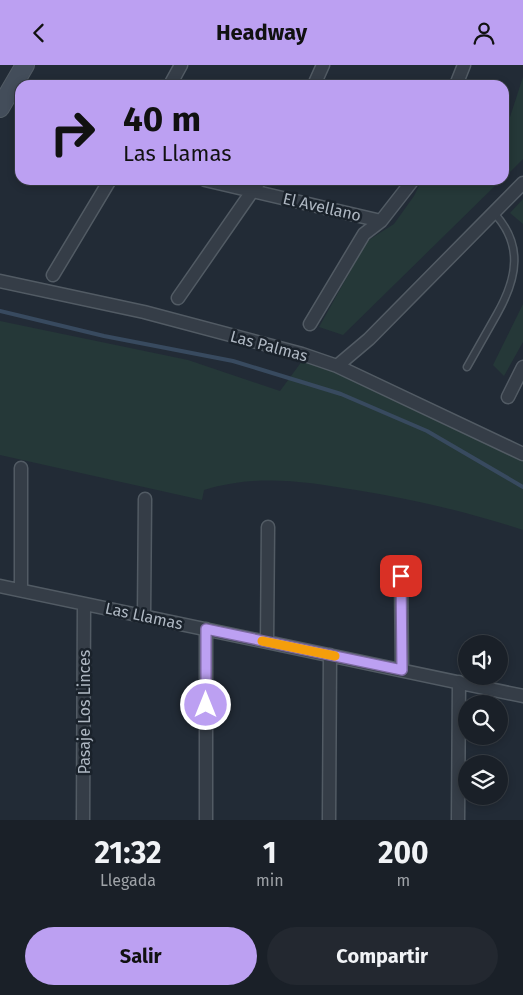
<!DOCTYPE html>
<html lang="es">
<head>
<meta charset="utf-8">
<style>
  body { margin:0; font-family:"Fira Sans",sans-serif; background:#232830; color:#f1f3f6; height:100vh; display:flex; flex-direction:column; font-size:19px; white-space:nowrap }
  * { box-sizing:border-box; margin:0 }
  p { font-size:16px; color:#9fa3a8 }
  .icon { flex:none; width:28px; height:28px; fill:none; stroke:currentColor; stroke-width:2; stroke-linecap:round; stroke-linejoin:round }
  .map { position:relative; height:755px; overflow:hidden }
  .sheet { display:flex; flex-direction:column; background:#1a2028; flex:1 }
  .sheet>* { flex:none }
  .hud { position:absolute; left:15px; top:15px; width:494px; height:105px; border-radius:15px; box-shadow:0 2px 8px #0003,0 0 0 1px #383e45; background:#bca0f2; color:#111; overflow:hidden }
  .tools { position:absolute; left:458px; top:570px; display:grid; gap:10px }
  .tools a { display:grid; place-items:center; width:50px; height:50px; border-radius:50%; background:#1a2028; box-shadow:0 2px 8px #0003,0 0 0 1px #383e45; font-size:25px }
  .pin { position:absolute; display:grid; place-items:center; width:42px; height:42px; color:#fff; margin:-21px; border-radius:10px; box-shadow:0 2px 8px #0006 }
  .me { position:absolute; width:55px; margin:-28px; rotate:0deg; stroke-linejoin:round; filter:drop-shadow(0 0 4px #0008) }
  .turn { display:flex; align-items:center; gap:18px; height:105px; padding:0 25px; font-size:22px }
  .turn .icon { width:65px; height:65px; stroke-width:2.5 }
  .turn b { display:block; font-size:35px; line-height:42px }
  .eta { display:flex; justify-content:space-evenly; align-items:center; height:85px; text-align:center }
  .eta b { font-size:30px; font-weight:700; line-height:35px }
  .cta { display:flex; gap:10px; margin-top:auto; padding:10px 25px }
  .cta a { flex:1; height:58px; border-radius:30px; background:#bca0f2; color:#111; font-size:20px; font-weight:700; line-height:58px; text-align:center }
  .cta a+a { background:#232830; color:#f1f3f6 }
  header { display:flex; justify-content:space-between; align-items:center; height:65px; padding:0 25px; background:#bca0f2; color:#111; font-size:22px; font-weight:700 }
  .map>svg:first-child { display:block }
  .green { fill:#253838 }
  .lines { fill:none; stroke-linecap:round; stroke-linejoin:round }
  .stream { stroke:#384a5f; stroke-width:4 }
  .lane-casing { stroke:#525b64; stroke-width:9 }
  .street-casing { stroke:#525b64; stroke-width:15 }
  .secondary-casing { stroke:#525b64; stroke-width:20 }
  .lane { stroke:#353d47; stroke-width:6 }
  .street { stroke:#353d47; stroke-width:12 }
  .secondary { stroke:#434d5a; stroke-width:18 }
  .route-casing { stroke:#7a689d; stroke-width:12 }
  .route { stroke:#bca0f2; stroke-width:9 }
  .slow { stroke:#f59e0b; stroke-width:9 }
  .labels { text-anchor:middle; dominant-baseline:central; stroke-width:5; stroke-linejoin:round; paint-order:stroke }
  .street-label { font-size:16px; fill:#afb8c3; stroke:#1a222b }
</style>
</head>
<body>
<header><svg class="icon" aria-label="back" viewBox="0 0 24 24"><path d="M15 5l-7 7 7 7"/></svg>Headway<svg class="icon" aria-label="person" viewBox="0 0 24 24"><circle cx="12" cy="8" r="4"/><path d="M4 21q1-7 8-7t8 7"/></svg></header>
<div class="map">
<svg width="523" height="755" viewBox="0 0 523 755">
  <rect width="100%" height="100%" fill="#222b36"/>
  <path class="green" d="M523,12V94L504,113V50L510,52Z
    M422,115H501L343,270L319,262L367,176L394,159L414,131Z
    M523,134V159L510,148Z
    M523,239V277L504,311L493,300Z
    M0,256L188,295L280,326L305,292L523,393V465C468,447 413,434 356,425C302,416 257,409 204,425L202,435L0,390Z"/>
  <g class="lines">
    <path class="stream" d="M0,246L104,271L233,296L341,329L427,366L523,422"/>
    <g class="lane-casing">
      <path id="lane" d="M467,302C477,284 487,267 497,249C518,212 523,179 494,148"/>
    </g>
    <g class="street-casing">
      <path id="street" d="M170,20L181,0
        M314,20L323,0
        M456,20L464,0
        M205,115L381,156
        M53,210L110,115
        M0,216L144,247L302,289L337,301L523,389
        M178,233L260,115
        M310,259L364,169L381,156L413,115
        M337,301L369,274L523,118
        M508,332L523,302
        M401,511L402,605
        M0,521L523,631
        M21,525V403
        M144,551L145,434
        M206,564V755
        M267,577L268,462
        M83,755L84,539
        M329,755L330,590
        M458,755L459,617"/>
    </g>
    <g class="secondary-casing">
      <path id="secondary" d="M0,43L25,0"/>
    </g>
    <use href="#lane" class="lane"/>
    <use href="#street" class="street"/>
    <use href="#secondary" class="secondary"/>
  </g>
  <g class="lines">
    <g class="route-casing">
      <path id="route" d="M206,640V564L402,605L401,511"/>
    </g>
    <use href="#route" class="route"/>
    <path class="slow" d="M262,576L335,591"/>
  </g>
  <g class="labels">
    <g class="street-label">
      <text transform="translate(322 142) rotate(13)">El Avellano</text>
      <text transform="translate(269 281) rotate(15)">Las Palmas</text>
      <text transform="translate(144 551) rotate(12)">Las Llamas</text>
      <text transform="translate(84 647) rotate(-90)">Pasaje Los Linces</text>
    </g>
  </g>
</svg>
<div class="tools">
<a><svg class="icon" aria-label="sound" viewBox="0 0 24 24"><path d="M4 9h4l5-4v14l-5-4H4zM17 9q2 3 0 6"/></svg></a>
<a><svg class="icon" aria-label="search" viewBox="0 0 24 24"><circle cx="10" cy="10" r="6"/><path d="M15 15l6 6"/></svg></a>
<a><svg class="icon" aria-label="layers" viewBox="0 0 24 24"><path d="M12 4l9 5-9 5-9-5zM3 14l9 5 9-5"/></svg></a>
</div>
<div class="pin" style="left:401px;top:511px;background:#d93025"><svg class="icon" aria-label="arrive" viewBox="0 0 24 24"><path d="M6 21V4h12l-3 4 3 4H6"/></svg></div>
<svg class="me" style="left:206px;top:640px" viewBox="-20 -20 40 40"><circle r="17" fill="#bca0f2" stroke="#fff" stroke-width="3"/><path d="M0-11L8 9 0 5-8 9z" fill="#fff"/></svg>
<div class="hud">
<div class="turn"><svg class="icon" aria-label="right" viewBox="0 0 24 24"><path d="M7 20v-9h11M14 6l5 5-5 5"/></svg><div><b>40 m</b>Las Llamas</div></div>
</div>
</div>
<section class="sheet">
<div class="eta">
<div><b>21:32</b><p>Llegada</p></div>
<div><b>1</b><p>min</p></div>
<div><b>200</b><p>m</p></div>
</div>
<div class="cta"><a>Salir</a><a>Compartir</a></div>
</section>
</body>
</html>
